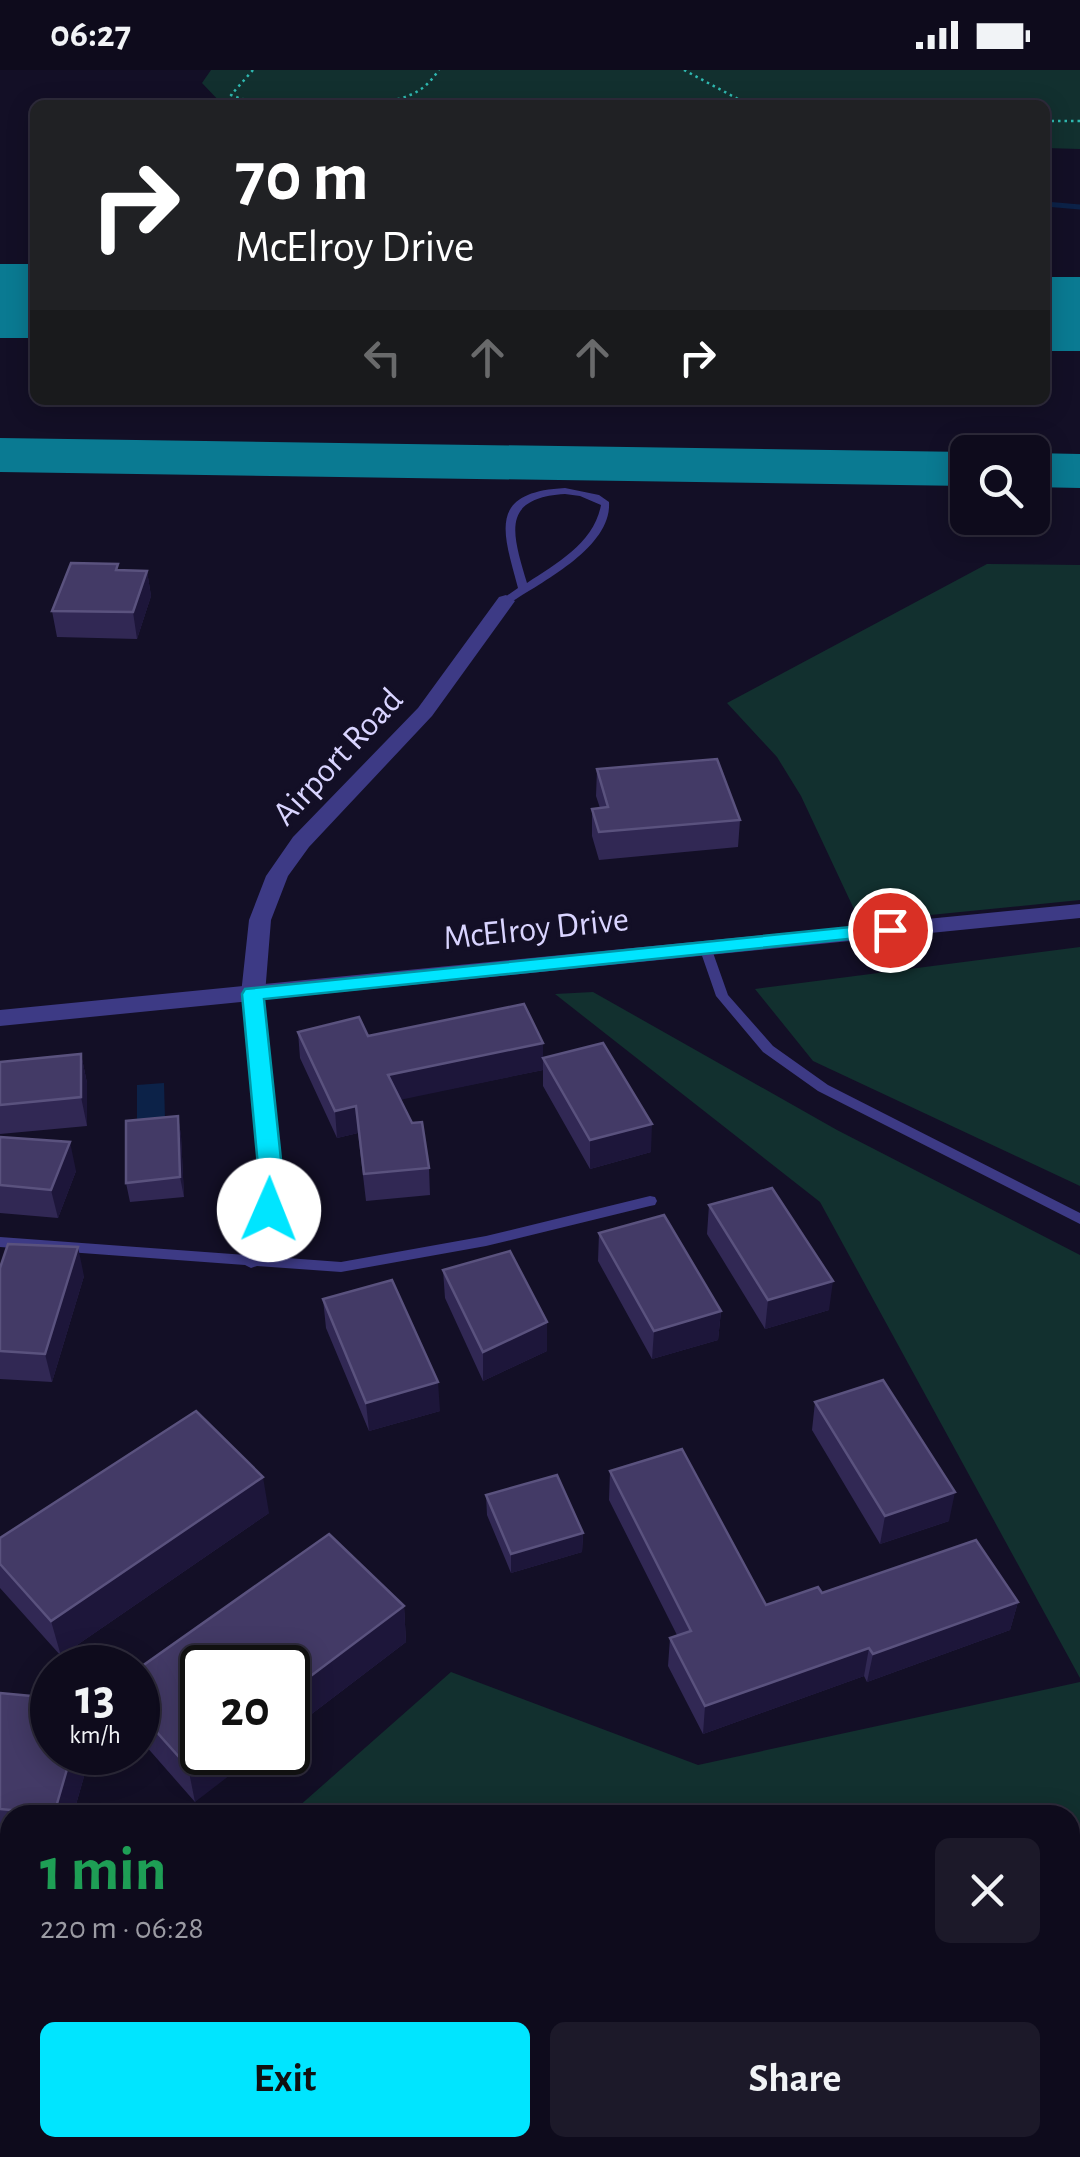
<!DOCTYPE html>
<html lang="en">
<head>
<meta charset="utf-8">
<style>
  body { margin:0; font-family:"Alegreya Sans",sans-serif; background:#1c1929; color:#f1f3f6; height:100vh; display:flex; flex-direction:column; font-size:38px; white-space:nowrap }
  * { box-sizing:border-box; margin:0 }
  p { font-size:32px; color:#9b9ba3 }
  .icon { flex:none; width:55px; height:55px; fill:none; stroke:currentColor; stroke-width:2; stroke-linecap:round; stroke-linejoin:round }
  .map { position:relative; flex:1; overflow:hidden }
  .details { position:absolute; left:0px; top:1735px; width:1080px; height:352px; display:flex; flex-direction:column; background:#0e0b1c; border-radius:30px 30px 0 0; box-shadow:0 5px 25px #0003,0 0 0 2px #2e2b3b }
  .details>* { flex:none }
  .top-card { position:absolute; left:30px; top:30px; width:1020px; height:305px; border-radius:15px; box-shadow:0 5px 25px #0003,0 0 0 2px #2e2b3b; background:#202124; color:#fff; overflow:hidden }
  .fabs { position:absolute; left:950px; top:365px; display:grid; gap:20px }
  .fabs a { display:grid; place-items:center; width:100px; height:100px; border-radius:15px; background:#0e0b1c; box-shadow:0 5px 25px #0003,0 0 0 2px #2e2b3b; font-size:50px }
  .speed { position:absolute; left:30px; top:1575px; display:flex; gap:20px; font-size:50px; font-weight:700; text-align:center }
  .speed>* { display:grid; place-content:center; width:130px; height:130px; border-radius:50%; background:#0e0b1c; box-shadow:0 5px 25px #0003,0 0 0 2px #2e2b3b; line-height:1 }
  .speed small { font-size:25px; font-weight:400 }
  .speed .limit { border:5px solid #111; border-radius:15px; background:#fff; color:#111 }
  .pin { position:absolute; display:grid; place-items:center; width:85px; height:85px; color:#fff; margin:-42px; border:5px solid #fff; border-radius:50%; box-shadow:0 2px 10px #0007 }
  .me { position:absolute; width:110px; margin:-55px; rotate:1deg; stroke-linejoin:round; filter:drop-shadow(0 0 8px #0008) }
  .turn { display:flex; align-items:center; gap:35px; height:210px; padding:0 40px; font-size:45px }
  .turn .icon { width:130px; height:130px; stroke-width:2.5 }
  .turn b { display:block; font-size:70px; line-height:85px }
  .lanes { display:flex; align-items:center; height:95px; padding:0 40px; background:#0003; justify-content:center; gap:50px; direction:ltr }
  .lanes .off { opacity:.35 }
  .round { display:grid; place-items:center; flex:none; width:105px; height:105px; border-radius:15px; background:#1c1929 }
  .overview { display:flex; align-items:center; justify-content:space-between; height:170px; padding:0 40px }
  h1 { font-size:60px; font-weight:600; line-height:75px; color:#1e9e55 }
  .cta { display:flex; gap:20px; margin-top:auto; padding:20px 40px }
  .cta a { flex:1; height:115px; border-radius:15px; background:#00e5ff; color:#111; font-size:40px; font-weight:600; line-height:115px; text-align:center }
  .cta a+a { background:#1c1929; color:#f1f3f6 }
  .status { display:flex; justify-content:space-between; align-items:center; height:70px; padding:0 50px; background:#0e0b1c; direction:ltr }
  .status svg { height:28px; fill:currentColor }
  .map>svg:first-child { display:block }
  .green { fill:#12302f }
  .water { fill:#0c2248 }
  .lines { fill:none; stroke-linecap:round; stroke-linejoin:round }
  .stream { stroke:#0c2248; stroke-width:5 }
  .taxiway { fill:#0a7a92; fill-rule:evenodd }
  .runway { fill:#0a7a92; fill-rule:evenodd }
  .path { stroke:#2fb8b0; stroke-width:2.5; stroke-dasharray:2.5 4; stroke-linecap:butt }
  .service { fill:#3d3a85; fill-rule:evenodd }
  .minor { fill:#3d3a85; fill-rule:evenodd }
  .tertiary { fill:#3d3a85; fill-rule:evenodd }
  .wall { fill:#312854 }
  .shaded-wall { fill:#1d163a }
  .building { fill:#433a66; stroke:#5a527e; stroke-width:2.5 }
  .route { fill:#00e5ff; stroke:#0095a6; stroke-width:2.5 }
  .labels { text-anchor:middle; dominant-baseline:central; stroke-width:8; stroke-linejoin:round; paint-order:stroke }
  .street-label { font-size:35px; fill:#d9d4ff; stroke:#130f26 }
</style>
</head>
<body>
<div class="status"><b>06:27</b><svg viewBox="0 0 49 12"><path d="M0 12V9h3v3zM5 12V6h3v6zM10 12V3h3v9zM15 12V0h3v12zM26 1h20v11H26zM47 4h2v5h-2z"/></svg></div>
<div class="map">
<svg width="1080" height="2087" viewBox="0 0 1080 2087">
  <rect width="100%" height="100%" fill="#130f26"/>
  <path class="green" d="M211,0H1080V79L1045,78V35H236L222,34L202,13Z
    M987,494L1080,495V830L860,852L801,726L777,687L727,633Z
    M1080,877V1116L813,991L755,919Z
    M593,922L837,1060L1080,1185V1608L820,1132L555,924Z
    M451,1602L698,1695L1080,1612V2087H0V1862H10V2078H1070V1745H289Z"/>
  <path class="water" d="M164,1013L165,1050L137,1053V1015Z"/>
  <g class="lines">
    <path class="stream" d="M1045,134L1080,137"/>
    <path class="taxiway" d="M0,368L968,382H970L968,416L0,402Z
      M1032,383L1080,384V418L1032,417Z"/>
    <path class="runway" d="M0,194H35V268H0Z
      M1045,207H1080V281H1045Z"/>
    <path class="path" d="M253,0L231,25C270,42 369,42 410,25C423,20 431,11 439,0
      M684,0L738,29L758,35
      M808,35H916
      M1045,51H1080"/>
    <path class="service" d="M565,418L599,425L609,432C612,477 543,511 510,533H502V529L518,518C503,462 487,422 565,418ZM565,424L580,426L601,435C594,473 557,493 527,513C513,465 499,428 565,424Z
      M705,873L711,877L728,925L773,976L828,1015L1080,1143V1154L818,1021L763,982L716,926L699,877Z
      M253,920L259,924L279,1117L260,1186L341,1192L486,1166L650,1126L655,1127L657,1131L655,1135L650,1136L486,1176L341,1202L257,1196L251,1198L245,1195L0,1177V1167L246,1185L265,1117L247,924Z"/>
    <path class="minor" d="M506,525L515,531L432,646L309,777L288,806L271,850L265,924L261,929H245L241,924L249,850L266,806L293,767L418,638L499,527Z"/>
    <path class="tertiary" d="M1080,834V848L0,956V940Z"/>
  </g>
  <path class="wall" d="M119,500L147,501L151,526L137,569L57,567L52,541Z
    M597,699L740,750L738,777L599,790L592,766V739L600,738L596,726Z
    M298,962L368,966L543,988L651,1082L590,1099L543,1016V1000L400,1029L429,1098L430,1125L366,1131L358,1063L337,1068L300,988Z
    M81,984L87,1013V1056L0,1064V992Z
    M178,1046L181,1066L184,1127L130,1132L126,1113Z
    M0,1067L76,1101L58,1148L0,1143Z
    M709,1135L829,1240L765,1259L707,1164Z
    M599,1163L721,1241L718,1270L652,1289L598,1191Z
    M0,1198L84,1206L52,1312L0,1309Z
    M443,1200L547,1281L483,1311L445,1228Z
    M323,1229L440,1341L369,1361L326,1258Z
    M815,1332L949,1451L880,1474L812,1360Z
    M610,1401L766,1535L822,1523L1018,1532L1010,1560L867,1612L864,1606L703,1664L668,1596L670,1568L677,1565L609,1430Z
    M486,1425L583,1463L582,1482L511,1503L487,1445Z
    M269,1443L61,1586L0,1518V1494Z
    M404,1536L406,1572L288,1662V1598L195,1732L138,1667V1599Z
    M0,1623L91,1682L73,1745H10V1773L0,1772Z"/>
  <path class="shaded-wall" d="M147,501L151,526L137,569L133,542Z
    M543,973V1000L390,1032L388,1005Z
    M81,984L87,1013V1056L81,1027Z
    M356,1036L358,1063L337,1068L335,1041Z
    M178,1046L181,1066L184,1127L180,1107Z
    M652,1054L651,1082L590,1099V1070Z
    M70,1072L76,1101L58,1148L51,1120Z
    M78,1177L84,1206L52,1312L45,1284Z
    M833,1211L829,1240L765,1259L768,1230Z
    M721,1241L718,1270L652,1289L654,1261Z
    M547,1252V1281L483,1311V1282Z
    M438,1312L440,1341L369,1361L366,1333Z
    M263,1407L269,1443L61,1586L51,1551Z
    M955,1422L949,1451L880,1474L885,1446Z
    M583,1463L582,1482L511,1503V1484Z
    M1018,1532L1010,1560L867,1612L873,1584Z
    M404,1536L406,1572L288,1662V1623Z
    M869,1578L864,1606L703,1664L705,1636Z
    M72,1682H91L73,1745H54Z
    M207,1682H260L195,1732L188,1697Z"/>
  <path class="building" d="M71,493L118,494L116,500L147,501L133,542L52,541Z
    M717,689L740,750L599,762L592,739L608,737L597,699Z
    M524,934L543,973L388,1005L412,1053L422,1052L429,1098L364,1104L356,1036L335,1041L298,962L359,947L368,966Z
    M603,973L652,1054L590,1070L543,988Z
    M81,984V1027L0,1035V992Z
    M178,1046L180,1107L126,1113V1051Z
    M0,1067L70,1072L51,1120L0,1115Z
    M772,1118L833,1211L768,1230L709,1135Z
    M664,1145L721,1241L654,1261L599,1163Z
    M8,1174L78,1177L45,1284L0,1281V1198Z
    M510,1181L547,1252L483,1282L443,1200Z
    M392,1210L438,1312L366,1333L323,1229Z
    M883,1310L955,1422L885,1446L815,1332Z
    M196,1341L263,1407L51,1551L0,1494V1468Z
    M682,1379L766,1535L818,1517L822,1523L976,1470L1018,1532L873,1584L869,1578L705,1636L670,1568L691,1561L610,1401Z
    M557,1405L583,1463L511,1484L486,1425Z
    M329,1464L404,1536L288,1623V1598H202V1682H207L188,1697L138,1641V1599Z
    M0,1623L52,1628V1682H72L54,1744L0,1739Z"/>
  <path class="route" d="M890,853L897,855L900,860L897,864L264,929L284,1118L277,1146L269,1149L257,1140L260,1118L242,924L245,919Z"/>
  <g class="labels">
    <g class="street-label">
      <text transform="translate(338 687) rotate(-47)">Airport Road</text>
      <text transform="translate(536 859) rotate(-6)">McElroy Drive</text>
    </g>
  </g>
</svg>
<div class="fabs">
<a><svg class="icon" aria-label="search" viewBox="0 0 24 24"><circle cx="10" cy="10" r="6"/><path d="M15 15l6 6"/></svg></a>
</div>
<div class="speed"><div>13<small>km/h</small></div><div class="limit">20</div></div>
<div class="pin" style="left:890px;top:860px;background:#d93025"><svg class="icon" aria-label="arrive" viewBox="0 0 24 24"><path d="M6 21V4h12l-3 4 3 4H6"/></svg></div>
<svg class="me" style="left:269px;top:1140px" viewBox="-20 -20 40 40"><circle r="19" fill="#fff"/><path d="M0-13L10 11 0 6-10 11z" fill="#00e5ff"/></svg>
<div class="top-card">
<div class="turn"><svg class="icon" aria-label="right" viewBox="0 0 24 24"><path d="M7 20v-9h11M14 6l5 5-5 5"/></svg><div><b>70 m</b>McElroy Drive</div></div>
<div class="lanes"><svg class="icon off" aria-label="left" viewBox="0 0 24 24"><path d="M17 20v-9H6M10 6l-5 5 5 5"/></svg><svg class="icon off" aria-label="ahead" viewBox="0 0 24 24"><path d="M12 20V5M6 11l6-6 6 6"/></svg><svg class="icon off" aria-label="ahead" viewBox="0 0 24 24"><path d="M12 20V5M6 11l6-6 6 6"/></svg><svg class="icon" aria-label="right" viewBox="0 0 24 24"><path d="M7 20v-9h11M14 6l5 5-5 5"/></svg></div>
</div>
<section class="details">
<div class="overview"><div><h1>1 min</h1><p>220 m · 06:28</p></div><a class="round"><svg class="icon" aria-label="close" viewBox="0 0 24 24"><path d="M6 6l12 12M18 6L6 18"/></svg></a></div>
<div class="cta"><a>Exit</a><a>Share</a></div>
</section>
</div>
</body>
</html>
